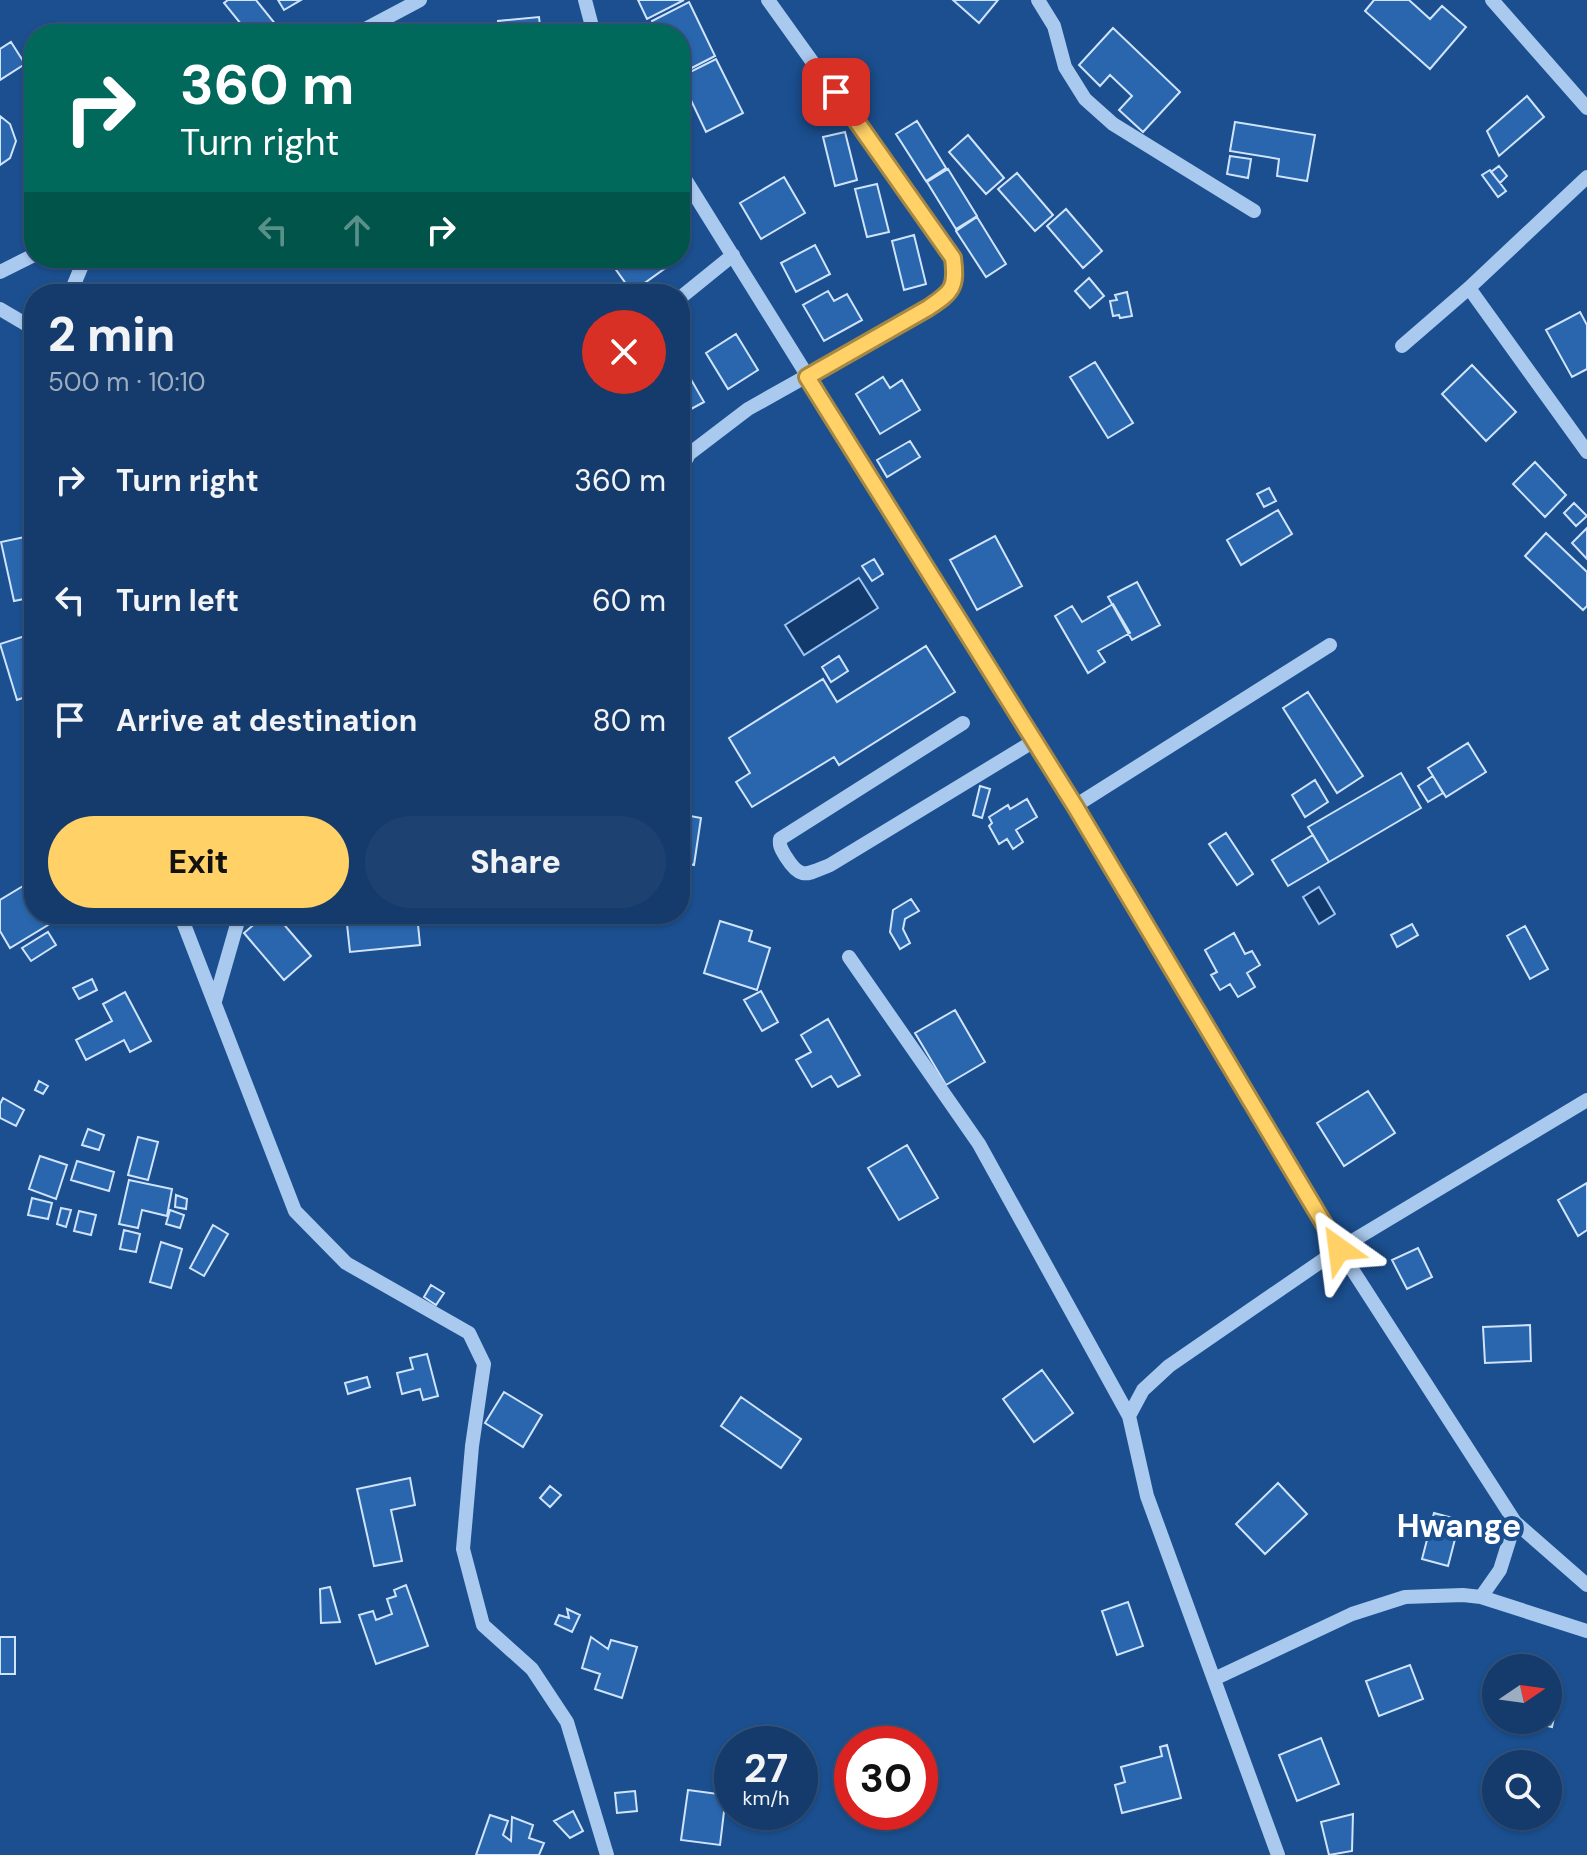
<!DOCTYPE html>
<html lang="en">
<head>
<meta charset="utf-8">
<style>
  body { margin:0; font-family:"DM Sans",sans-serif; background:#1d4271; color:#f1f3f6; height:100vh; display:flex; flex-direction:column; font-size:30px; white-space:nowrap }
  * { box-sizing:border-box; margin:0 }
  p { font-size:26px; color:#9dadc1 }
  .icon { flex:none; width:44px; height:44px; fill:none; stroke:currentColor; stroke-width:2; stroke-linecap:round; stroke-linejoin:round }
  .map { position:relative; flex:1; overflow:hidden }
  .panel { position:absolute; left:24px; top:284px; width:666px; height:640px; display:flex; flex-direction:column; background:#143b6b; border-radius:32px; box-shadow:0 2px 6px #0004,0 0 0 2px #33557e }
  .panel>* { flex:none }
  .guide { position:absolute; left:24px; top:24px; width:666px; height:244px; border-radius:32px; box-shadow:0 2px 6px #0004,0 0 0 2px #33557e; background:#00695c; color:#fff; overflow:hidden }
  .needle { width:52px; rotate:77deg }
  .fabs { position:absolute; left:1482px; top:1654px; display:grid; gap:16px }
  .fabs a { display:grid; place-items:center; width:80px; height:80px; border-radius:50%; background:#143b6b; box-shadow:0 2px 6px #0004,0 0 0 2px #33557e; font-size:40px }
  .speed { position:absolute; left:714px; top:1726px; display:flex; gap:16px; font-size:40px; font-weight:700; text-align:center }
  .speed>* { display:grid; place-content:center; width:104px; height:104px; border-radius:50%; background:#143b6b; box-shadow:0 2px 6px #0004,0 0 0 2px #33557e; line-height:1 }
  .speed small { font-size:20px; font-weight:400 }
  .speed .limit { border:12px solid #d22; background:#fff; color:#111 }
  .pin { position:absolute; display:grid; place-items:center; width:68px; height:68px; color:#fff; margin:-34px; border-radius:16px; box-shadow:0 4px 12px #0006 }
  .me { position:absolute; width:88px; margin:-44px; rotate:329deg; stroke-linejoin:round; filter:drop-shadow(0 0 6px #0008) }
  .turn { display:flex; align-items:center; gap:28px; height:168px; padding:0 24px; font-size:36px }
  .turn .icon { width:104px; height:104px; stroke-width:2.5 }
  .turn b { display:block; font-size:56px; line-height:68px }
  .lanes { display:flex; align-items:center; height:76px; padding:0 24px; background:#0003; justify-content:center; gap:40px; direction:ltr }
  .lanes .off { opacity:.35 }
  .round { display:grid; place-items:center; flex:none; width:84px; height:84px; border-radius:42px; background:#1d4271 }
  .headline { display:flex; align-items:center; justify-content:space-between; height:136px; padding:0 24px }
  h1 { font-size:48px; font-weight:800; line-height:60px }
  .action { display:flex; gap:16px; margin-top:auto; padding:16px 24px }
  .action a { flex:1; height:92px; border-radius:48px; background:#ffd166; color:#111; font-size:32px; font-weight:800; line-height:92px; text-align:center }
  .action a+a { background:#1d4271; color:#f1f3f6 }
  ul { padding:0; list-style:none }
  li { display:flex; align-items:center; gap:24px; height:120px; padding:0 24px }
  li div { flex:1 }
  li b { display:block; font-size:30px }
  li em { font-style:normal }
  .map>svg:first-child { display:block }
  .water { fill:#123a6d; stroke:#9cc4f0; stroke-width:2 }
  .building { fill:#2a66ad; stroke:#cfe3fa; stroke-width:2 }
  .lines { fill:none; stroke-linecap:round; stroke-linejoin:round }
  .minor { stroke:#a9c9ee; stroke-width:14 }
  .route-casing { stroke:#a68842; stroke-width:20 }
  .route { stroke:#ffd166; stroke-width:14 }
  .labels { text-anchor:middle; dominant-baseline:central; stroke-width:8; stroke-linejoin:round; paint-order:stroke }
  .district-label { font-size:32px; font-weight:bold; fill:#fff; stroke:#1b4f8f }
</style>
</head>
<body>
<div class="map">
<svg width="1587" height="1855" viewBox="0 0 1587 1855">
  <rect width="100%" height="100%" fill="#1b4f8f"/>
  <path class="water" d="M859,578L878,608L804,655L785,625Z
    M1319,887L1335,914L1319,924L1303,897Z"/>
  <path class="building" d="M228,0H256L281,31L277,34H249L224,3Z
    M278,0H301L284,10Z
    M638,0H684L647,19Z
    M953,0H998L979,23Z
    M1374,0H1409L1430,19L1442,6L1466,27L1430,69L1365,11Z
    M689,2L715,56L680,74V34H658L652,21Z
    M539,17L541,34H499L498,21Z
    M1113,28L1180,92L1143,132L1119,110L1132,96L1110,75L1100,86L1079,65Z
    M11,42L25,64L0,80V49Z
    M716,59L743,113L706,132L680,77Z
    M1527,96L1544,117L1499,156L1487,131Z
    M0,116L10,124L16,141L10,158L0,165Z
    M917,121L946,168L926,181L896,134Z
    M1235,122L1315,135L1307,181L1277,176L1279,159L1230,151Z
    M845,132L857,180L835,186L823,137Z
    M968,135L1004,178L986,194L949,152Z
    M1230,156L1251,159L1248,178L1227,174Z
    M1499,166L1507,176L1500,183L1491,172Z
    M948,169L977,216L956,229L927,182Z
    M1490,170L1506,191L1498,197L1482,175Z
    M1017,173L1053,215L1035,231L998,189Z
    M784,177L805,213L761,239L740,203Z
    M877,184L889,232L867,237L855,189Z
    M1066,209L1102,251L1083,268L1047,226Z
    M977,217L1006,264L986,277L956,231Z
    M914,235L926,284L904,290L892,241Z
    M815,245L830,274L796,292L781,263Z
    M611,258H677L678,259L632,292L609,260Z
    M1089,278L1104,296L1090,308L1075,291Z
    M828,291L834,301L847,294L862,320L824,341L803,305Z
    M1127,292L1132,316L1120,318L1119,315L1113,316L1110,301L1117,300L1115,295Z
    M1580,312L1587,325V369L1572,377L1546,330Z
    M736,334L758,370L728,389L706,353Z
    M1095,362L1133,423L1108,438L1070,377Z
    M1472,365L1516,412L1486,441L1442,394Z
    M685,369L704,402L680,415V372Z
    M883,377L890,388L902,380L920,410L880,434L856,394Z
    M910,441L920,457L887,477L877,460Z
    M1535,462L1566,495L1545,517L1513,484Z
    M1269,488L1276,501L1264,507L1257,494Z
    M1574,503L1587,516L1576,526L1564,513Z
    M1278,510L1292,534L1241,565L1227,540Z
    M1587,528V559L1572,543Z
    M1546,533L1587,572V606L1583,610L1525,556Z
    M34,535V597L14,601L1,542Z
    M995,536L1022,586L977,610L950,560Z
    M874,559L883,574L872,581L862,566Z
    M1137,582L1160,625L1132,640L1108,597Z
    M1113,604L1130,633L1098,651L1105,662L1088,673L1055,616L1072,606L1082,622Z
    M34,633V694L17,700L0,644Z
    M926,646L955,692L839,765L834,757L752,807L736,782L750,773L729,738L823,679L837,702Z
    M839,656L848,671L831,682L822,667Z
    M1308,692L1363,776L1337,793L1283,708Z
    M34,721V742L27,723Z
    M1468,743L1486,772L1446,797L1428,768Z
    M1401,773L1421,808L1329,862L1308,827Z
    M1433,776L1443,793L1428,802L1418,786Z
    M1315,780L1328,802L1305,817L1292,795Z
    M980,786L990,789L982,818L973,815Z
    M1027,799L1037,817L1016,830L1023,842L1013,849L1007,839L999,844L989,826L992,823L989,817L1008,805L1010,809Z
    M680,814L701,818L694,865L680,862Z
    M1226,833L1253,874L1237,885L1209,844Z
    M1313,835L1329,862L1288,886L1272,860Z
    M28,883L34,892V914H48L53,922L10,948L0,931V900Z
    M911,899L919,911L905,919L903,929L910,943L900,949L890,932L893,910Z
    M266,914H275L311,956L284,980L244,933Z
    M357,914H417L420,945L350,952L346,915Z
    M720,921L752,931L749,941L770,948L757,990L704,973Z
    M1412,924L1418,935L1397,947L1391,935Z
    M1525,926L1548,969L1530,979L1507,936Z
    M48,932L56,945L31,961L22,948Z
    M1234,933L1245,954L1252,951L1260,965L1247,973L1255,987L1238,997L1230,984L1220,990L1211,975L1217,972L1205,950Z
    M92,979L97,990L79,999L73,988Z
    M761,991L778,1022L762,1031L744,1000Z
    M125,992L151,1041L130,1052L124,1040L86,1060L76,1040L112,1021L103,1004Z
    M955,1010L985,1062L946,1085L915,1033Z
    M828,1019L860,1075L838,1087L831,1076L812,1087L796,1060L811,1052L801,1035Z
    M39,1081L48,1086L43,1094L35,1090Z
    M1368,1091L1395,1133L1344,1166L1317,1123Z
    M3,1098L24,1110L16,1126L0,1118V1104Z
    M88,1129L104,1135L99,1150L82,1145Z
    M138,1137L158,1142L148,1180L128,1175Z
    M907,1145L938,1198L899,1220L868,1168Z
    M40,1156L67,1165L56,1199L29,1189Z
    M77,1161L114,1172L109,1191L71,1180Z
    M129,1180L172,1189L167,1216L142,1210L138,1228L119,1224Z
    M1587,1183V1230L1578,1236L1558,1200Z
    M176,1195L187,1199L186,1209L175,1207Z
    M32,1198L52,1203L48,1219L28,1215Z
    M61,1208L71,1210L66,1227L57,1224Z
    M170,1210L184,1215L180,1228L166,1224Z
    M79,1211L96,1215L91,1235L74,1231Z
    M213,1225L228,1234L204,1276L190,1268Z
    M124,1230L140,1234L136,1252L120,1249Z
    M161,1242L182,1249L171,1288L150,1282Z
    M1418,1248L1432,1277L1407,1289L1392,1260Z
    M431,1285L444,1293L436,1305L424,1297Z
    M1530,1325L1531,1361L1485,1363L1483,1327Z
    M427,1354L438,1396L423,1400L420,1389L402,1394L397,1373L413,1369L410,1358Z
    M1042,1370L1073,1413L1034,1442L1003,1399Z
    M367,1377L370,1387L348,1394L345,1383Z
    M504,1392L542,1415L523,1447L485,1423Z
    M741,1397L801,1439L781,1468L721,1426Z
    M410,1478L415,1505L391,1510L402,1561L374,1566L357,1489Z
    M1278,1483L1307,1514L1265,1554L1236,1524Z
    M550,1486L561,1495L550,1507L540,1498Z
    M1434,1513L1460,1520L1448,1566L1422,1559Z
    M406,1585L428,1646L376,1664L359,1615L373,1611L376,1620L392,1614L387,1599L396,1596L394,1590Z
    M330,1587L340,1622L321,1623L320,1589Z
    M1128,1602L1143,1646L1117,1655L1102,1611Z
    M567,1609L580,1615L572,1632L555,1624L559,1615L569,1618Z
    M0,1637H15V1674H0Z
    M591,1637L608,1649L611,1640L637,1647L622,1698L595,1689L600,1674L582,1668Z
    M1410,1665L1423,1699L1379,1716L1366,1681Z
    M1548,1682L1561,1685L1552,1727L1520,1720H1548Z
    M1321,1738L1339,1784L1297,1801L1279,1755Z
    M1167,1745L1181,1798L1122,1813L1115,1785L1125,1782L1121,1767L1162,1756L1160,1747Z
    M688,1790L726,1795L720,1845L681,1840Z
    M635,1791L637,1811L617,1813L615,1793Z
    M573,1811L583,1831L570,1838L554,1821Z
    M1353,1814L1352,1851L1329,1855L1321,1822Z
    M490,1815L508,1821L503,1835L511,1841L512,1817L533,1825L529,1838L544,1843L539,1855H476Z"/>
  <g class="lines">
    <path class="minor" d="M585,0L594,34
      M1038,0L1054,26L1065,67L1085,99L1113,124L1254,211
      M1492,0L1587,108
      M356,34L420,0
      M680,171L1075,806L1339,1249L1515,1522L1587,1585
      M0,272L34,255
      M1469,288L1587,452
      M70,294L85,258
      M680,298L733,255
      M0,309L34,329
      M1402,346L1469,288L1587,177
      M680,471L689,454L748,409L928,308C952,292 957,288 953,258L768,0
      M963,723L780,839C779,847 782,850 786,857C801,881 807,874 830,865L1034,741
      M1075,806L1330,645
      M180,914L295,1211L346,1263L469,1333L484,1364L472,1446L463,1549L483,1625L532,1669L567,1722L607,1855
      M849,957L979,1144L1129,1416
      M215,1001L240,914
      M1481,1597L1500,1570L1515,1522
      M1214,1679L1352,1614L1405,1597L1463,1595L1481,1597L1587,1631
      M1278,1855L1147,1496L1129,1416L1143,1390L1169,1366L1339,1249L1587,1100"/>
  </g>
  <g class="lines">
    <g class="route-casing">
      <path id="route" d="M836,92L953,258C957,288 952,292 928,308L807,377L1075,806L1339,1249"/>
    </g>
    <use href="#route" class="route"/>
  </g>
  <g class="labels">
    <g class="district-label">
      <text x="1459" y="1526">Hwange</text>
    </g>
  </g>
</svg>
<div class="fabs">
<a><svg class="needle" viewBox="-14 -14 28 28"><path d="M0-13l5 13h-10z" fill="#e53935"/><path d="M0 13l5-13h-10z" fill="#9dadc1"/></svg></a>
<a><svg class="icon" aria-label="search" viewBox="0 0 24 24"><circle cx="10" cy="10" r="6"/><path d="M15 15l6 6"/></svg></a>
</div>
<div class="speed"><div>27<small>km/h</small></div><div class="limit">30</div></div>
<div class="pin" style="left:836px;top:92px;background:#d93025"><svg class="icon" aria-label="arrive" viewBox="0 0 24 24"><path d="M6 21V4h12l-3 4 3 4H6"/></svg></div>
<svg class="me" style="left:1339px;top:1249px" viewBox="-20 -20 40 40"><path d="M0-17L14 15 0 8-14 15z" fill="#ffd166" stroke="#fff" stroke-width="4"/></svg>
<div class="guide">
<div class="turn"><svg class="icon" aria-label="right" viewBox="0 0 24 24"><path d="M7 20v-9h11M14 6l5 5-5 5"/></svg><div><b>360 m</b>Turn right</div></div>
<div class="lanes"><svg class="icon off" aria-label="left" viewBox="0 0 24 24"><path d="M17 20v-9H6M10 6l-5 5 5 5"/></svg><svg class="icon off" aria-label="ahead" viewBox="0 0 24 24"><path d="M12 20V5M6 11l6-6 6 6"/></svg><svg class="icon" aria-label="right" viewBox="0 0 24 24"><path d="M7 20v-9h11M14 6l5 5-5 5"/></svg></div>
</div>
<section class="panel">
<div class="headline"><div><h1>2 min</h1><p>500 m · 10:10</p></div><a class="round" style="background:#d93025;color:#fff"><svg class="icon" aria-label="close" viewBox="0 0 24 24"><path d="M6 6l12 12M18 6L6 18"/></svg></a></div>
<ul>
<li><svg class="icon" aria-label="right" viewBox="0 0 24 24"><path d="M7 20v-9h11M14 6l5 5-5 5"/></svg><div><b>Turn right</b></div><em>360 m</em></li>
<li><svg class="icon" aria-label="left" viewBox="0 0 24 24"><path d="M17 20v-9H6M10 6l-5 5 5 5"/></svg><div><b>Turn left</b></div><em>60 m</em></li>
<li><svg class="icon" aria-label="arrive" viewBox="0 0 24 24"><path d="M6 21V4h12l-3 4 3 4H6"/></svg><div><b>Arrive at destination</b></div><em>80 m</em></li>
</ul>
<div class="action"><a>Exit</a><a>Share</a></div>
</section>
</div>
</body>
</html>
